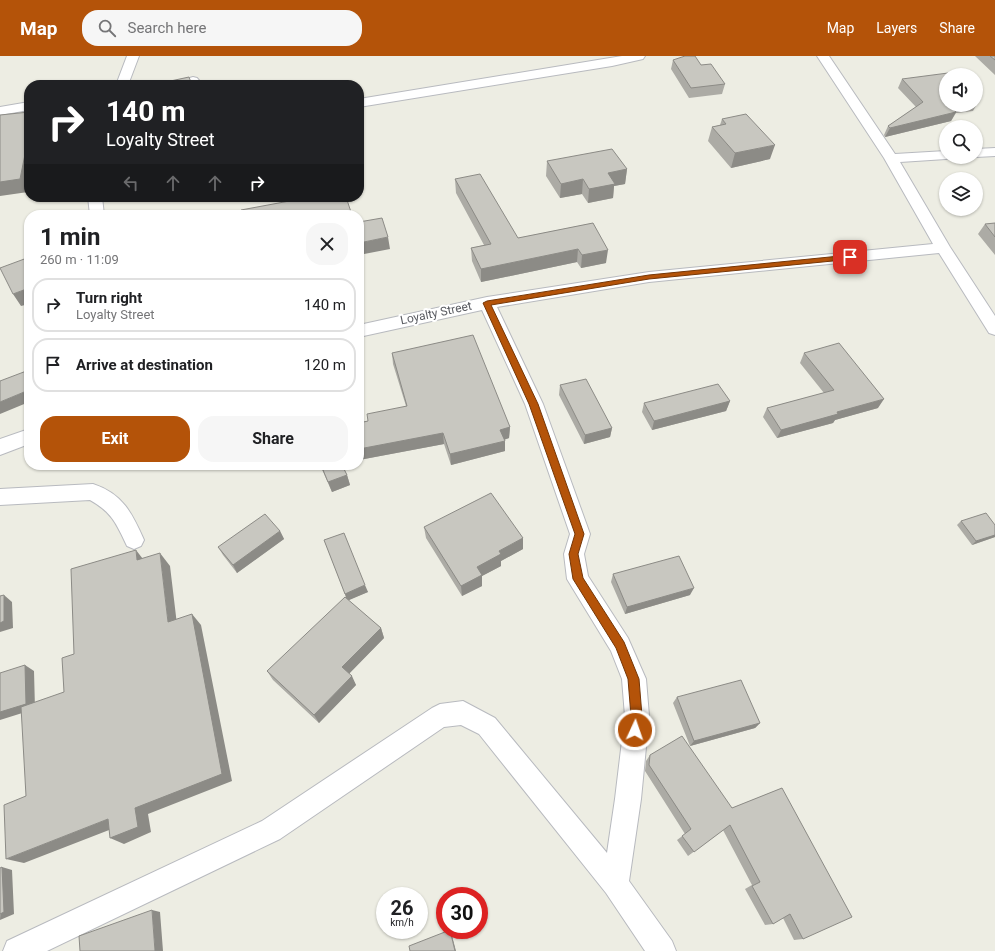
<!DOCTYPE html>
<html lang="en">
<head>
<meta charset="utf-8">
<style>
  body { margin:0; font-family:Roboto,sans-serif; background:#f6f6f6; color:#202124; height:100vh; display:flex; flex-direction:column; font-size:15px; white-space:nowrap }
  * { box-sizing:border-box; margin:0 }
  p { font-size:13px; color:#757577 }
  .icon { flex:none; width:22px; height:22px; fill:none; stroke:currentColor; stroke-width:2; stroke-linecap:round; stroke-linejoin:round }
  .map { position:relative; flex:1; overflow:hidden }
  .side { position:absolute; left:24px; top:154px; width:340px; height:260px; display:flex; flex-direction:column; background:#fff; border-radius:16px; box-shadow:0 1px 3px #0004 }
  .side>* { flex:none }
  .guide { position:absolute; left:24px; top:24px; width:340px; height:122px; border-radius:16px; box-shadow:0 1px 3px #0004; background:#202124; color:#fff; overflow:hidden }
  .buttons { position:absolute; left:939px; top:12px; display:grid; gap:8px }
  .buttons a { display:grid; place-items:center; width:44px; height:44px; border-radius:50%; background:#fff; box-shadow:0 1px 3px #0004; font-size:20px }
  .speed { position:absolute; left:376px; top:831px; display:flex; gap:8px; font-size:20px; font-weight:700; text-align:center }
  .speed>* { display:grid; place-content:center; width:52px; height:52px; border-radius:50%; background:#fff; box-shadow:0 1px 3px #0004; line-height:1 }
  .speed small { font-size:10px; font-weight:400 }
  .speed .limit { border:6px solid #d22; background:#fff; color:#111 }
  .pin { position:absolute; display:grid; place-items:center; width:34px; height:34px; color:#fff; margin:-17px; border-radius:8px; box-shadow:0 2px 6px #0006 }
  .me { position:absolute; width:44px; margin:-22px; rotate:3deg; stroke-linejoin:round; filter:drop-shadow(0 0 3px #0008) }
  .turn { display:flex; align-items:center; gap:14px; height:84px; padding:0 16px; font-size:18px }
  .turn .icon { width:52px; height:52px; stroke-width:2.5 }
  .turn b { display:block; font-size:28px; line-height:34px }
  .lanes { display:flex; align-items:center; height:38px; padding:0 16px; background:#0003; justify-content:center; gap:20px; direction:ltr }
  .lanes .off { opacity:.35 }
  .round { display:grid; place-items:center; flex:none; width:42px; height:42px; border-radius:16px; background:#f6f6f6 }
  .overview { display:flex; align-items:center; justify-content:space-between; height:68px; padding:0 16px }
  h1 { font-size:24px; font-weight:700; line-height:30px }
  .primary-button { display:flex; gap:8px; margin-top:auto; padding:8px 16px }
  .primary-button a { flex:1; height:46px; border-radius:16px; background:#b45309; color:#fff; font-size:16px; font-weight:700; line-height:46px; text-align:center }
  .primary-button a+a { background:#f6f6f6; color:#202124 }
  ul { padding:0; list-style:none }
  li { display:flex; align-items:center; gap:12px; height:54px; margin:0 8px 6px; padding:0 8px; border:2px solid #e0e0e0; border-radius:16px }
  li div { flex:1 }
  li b { display:block; font-size:15px }
  li em { font-style:normal }
  header { display:flex; align-items:center; gap:24px; box-sizing:border-box; height:56px; padding:0 20px; background:#b45309; color:#fff }
  header strong { font-size:19px }
  nav { display:flex; gap:22px; margin-inline-start:auto; font-size:14px }
  .search { width:280px; height:36px; background:#f6f6f6; display:flex; align-items:center; gap:10px; box-sizing:border-box; padding:0 14px; border-radius:16px; color:#757577; font-size:15px }
  .map>svg:first-child { display:block }
  .lines { fill:none; stroke-linecap:round; stroke-linejoin:round }
  .street-casing { stroke:#b8babf; stroke-width:2 }
  .street { fill:#fff; fill-rule:evenodd }
  .wall { fill:#acaba5 }
  .shaded-wall { fill:#8c8b86 }
  .building { fill:#c8c7c0; stroke:#8c8b86 }
  .route { fill:#b45309; stroke:#753606 }
  .labels { text-anchor:middle; dominant-baseline:central; stroke-width:4; stroke-linejoin:round; paint-order:stroke }
  .street-label { font-size:12px; fill:#5b5d63; stroke:#fff }
</style>
</head>
<body>
<header>
<strong>Map</strong>
<div class="search"><svg class="icon" aria-label="search" viewBox="0 0 24 24"><circle cx="10" cy="10" r="6"/><path d="M15 15l6 6"/></svg>Search here</div>
<nav><a>Map</a><a>Layers</a><a>Share</a></nav>
</header>
<div class="map">
<svg width="995" height="895" viewBox="0 0 995 895">
  <rect width="100%" height="100%" fill="#edede3"/>
  <g class="lines">
    <g class="street-casing">
      <path id="street" d="M127,0H139L128,29H116Z
        M622,0H645L643,3L612,10L359,51V43Z
        M817,0H829L895,98L946,95V101H952L946,103L900,106L950,191L995,260V279L989,277L939,197L649,226L497,251L543,348L590,478L584,498L588,520L628,582L646,623L649,660L641,743L629,825L672,885L676,895H645L606,837L479,678L461,669L444,671L280,783L47,895H3L7,885L262,765L432,652L440,648L463,645L495,662L607,797L615,743L625,660L622,623L611,595L567,523L564,498L570,478L525,348L482,254L359,281V269L487,241L649,216L933,188L884,102Z
        M193,21L197,22L203,29H174L176,26Z
        M29,46V54L0,59V51Z
        M995,92V100L976,101H975L976,93Z
        M88,141H102L104,159H90Z
        M29,373V388L0,399V383Z
        M93,428C123,438 132,457 144,484L141,490L134,493L127,490C117,469 112,456 90,444L0,449V433Z"/>
    </g>
    <use href="#street" class="street"/>
  </g>
  <path class="wall" d="M975,0H995V19Z
    M673,4L701,9L725,28L722,38L689,42L671,13Z
    M902,23L946,49H976V45L978,46L973,55L956,57L951,65L885,81L884,79L888,70L916,51L898,32Z
    M722,63L770,103L731,112L708,85L712,71L720,69Z
    M547,105L627,113L625,128L614,130L613,142L588,147L582,138L560,142L546,120Z
    M455,123L518,182L593,167L606,207L581,212L577,206L481,226L472,205L471,192L484,189L456,137Z
    M995,167V199L978,178L985,168Z
    M392,297L510,371L509,382L504,384L505,395L451,409L444,388L359,404V367L368,365L406,350L393,308Z
    M804,297L878,352L835,364L833,367L777,382L763,361L767,352L824,337L800,307Z
    M560,329L612,372L610,381L584,388L559,339Z
    M730,345L726,355L652,374L642,356L644,347Z
    M320,409H342L347,419L350,429L332,436Z
    M961,465L995,469V481L972,489L957,469Z
    M424,471L523,482V493L501,505V510L482,520V530L462,540L426,482Z
    M280,475L284,483L237,517L223,499L218,491Z
    M324,484L368,536L348,544L381,572L384,582L349,617L356,629L319,667L273,624L267,615L347,543Z
    M613,518L690,539L625,558L611,526Z
    M677,641L760,667L755,672L690,690L673,647Z
    M650,699L732,752L782,732L803,883L794,884L783,862L773,868L765,869L745,833L752,829L723,774L688,800L677,784L685,778L645,715L646,705Z"/>
  <path class="shaded-wall" d="M956,56L951,65L885,81L890,72Z
    M29,79V130L28,136L0,140V126Z
    M775,89L770,103L731,112L735,97Z
    M627,113L625,128L614,130L613,142L588,147L589,133L608,117Z
    M583,123L582,138L560,142L561,128Z
    M388,181L390,193L359,199V187Z
    M578,193L577,206L481,226V213Z
    M608,194L606,207L581,212L582,199Z
    M29,232V248L21,250L13,238Z
    M29,334V346L0,358V346Z
    M884,343L878,352L835,364L833,367L777,382L781,374L837,356Z
    M730,345L726,355L652,374L654,365Z
    M510,371L509,382L500,385V374Z
    M612,372L610,381L584,388L585,379Z
    M443,377L444,388L359,404V393Z
    M505,385V395L451,409L450,398Z
    M347,419L350,429L332,436L328,426Z
    M280,475L284,483L237,517L233,509Z
    M995,479V481L972,489L976,485Z
    M523,482V493L501,505V510L482,520V530L462,540L461,530L477,511L499,495Z
    M136,494L146,507L137,504Z
    M160,497L170,510L178,577L168,566Z
    M365,529L368,536L347,545L345,538Z
    M694,532L690,539L625,558L627,551Z
    M4,539L12,546L13,572L0,576V567Z
    M192,558L201,569L232,725L148,758L151,776L124,788L110,782L135,752Z
    M381,572L384,582L347,620L342,611Z
    M25,609L34,615L35,653L0,664V656Z
    M352,620L356,629L319,667L314,659Z
    M760,667L755,672L690,690L694,685Z
    M108,763L122,769L24,807L6,803Z
    M2,811L12,814L14,858L0,864Z
    M152,854L160,856L163,895H155Z
    M450,874L451,876L456,895H455Z"/>
  <path class="building" d="M685,0H695L701,9L711,8L725,28L691,32L673,4Z
    M990,0H995V4Z
    M948,17L950,19H946V49H955L950,50L956,56L890,72L888,70L923,46L902,23Z
    M189,21L192,29H152Z
    M29,56V79L20,123L0,126V59Z
    M746,58L775,89L735,97L712,71L726,68L722,63Z
    M612,93L627,113L608,117L615,128L589,133L583,123L561,128L547,105Z
    M480,118L518,182L593,167L608,194L582,199L578,193L481,213L471,192L491,188L455,123Z
    M311,141H346L352,159H242L241,154Z
    M382,162L388,181L359,187V166Z
    M995,167V181L985,168Z
    M27,202L29,207V232L13,238L0,212Z
    M473,279L510,371L500,374L505,385L450,398L443,377L359,393V367L368,365L367,358L407,350L392,297Z
    M839,287L884,343L837,356L838,358L781,374L767,352L834,334L804,297Z
    M29,314V334L0,346V325Z
    M586,323L612,372L585,379L560,329Z
    M718,328L730,345L654,365L644,347Z
    M321,409H342L347,419L328,426Z
    M491,437L523,482L499,495L501,498L477,511L482,519L461,530L424,471Z
    M986,457L995,469V479L976,485L961,465Z
    M265,458L280,475L233,509L218,491Z
    M344,477L365,529L345,538L324,484Z
    M136,494L137,504L160,497L168,566L192,558L222,718L135,752L138,771L110,782L108,763L6,803L4,749L26,740L21,651L64,636L62,602L74,598L71,513Z
    M679,500L694,532L627,551L613,518Z
    M4,539V565L0,567V540Z
    M345,541L381,572L342,611L352,620L314,659L267,615Z
    M25,609L26,648L0,656V617Z
    M741,624L760,667L694,685L677,641Z
    M682,680L732,752L782,732L852,861L803,883L790,858L773,868L752,830L760,826L730,769L694,796L682,780L691,773L649,709L650,699Z
    M2,811L4,856L0,858V812Z
    M152,854L155,895H80L79,880Z
    M450,874L455,895H410L409,890Z"/>
  <path class="route" d="M850,199L854,201L853,203L649,223L491,249L538,348L584,478L578,498L583,522L624,586L639,623L642,660L639,678L635,679L631,678L630,674L631,660L628,623L616,592L573,523L569,498L575,478L529,348L483,247L487,245L649,219Z"/>
  <g class="labels">
    <g class="street-label">
      <text transform="translate(436 257) rotate(-12)">Loyalty Street</text>
    </g>
  </g>
</svg>
<div class="buttons">
<a><svg class="icon" aria-label="sound" viewBox="0 0 24 24"><path d="M4 9h4l5-4v14l-5-4H4zM17 9q2 3 0 6"/></svg></a>
<a><svg class="icon" aria-label="search" viewBox="0 0 24 24"><circle cx="10" cy="10" r="6"/><path d="M15 15l6 6"/></svg></a>
<a><svg class="icon" aria-label="layers" viewBox="0 0 24 24"><path d="M12 4l9 5-9 5-9-5zM3 14l9 5 9-5"/></svg></a>
</div>
<div class="speed"><div>26<small>km/h</small></div><div class="limit">30</div></div>
<div class="pin" style="left:850px;top:201px;background:#d93025"><svg class="icon" aria-label="arrive" viewBox="0 0 24 24"><path d="M6 21V4h12l-3 4 3 4H6"/></svg></div>
<svg class="me" style="left:635px;top:674px" viewBox="-20 -20 40 40"><circle r="17" fill="#b45309" stroke="#fff" stroke-width="3"/><path d="M0-11L8 9 0 5-8 9z" fill="#fff"/></svg>
<div class="guide">
<div class="turn"><svg class="icon" aria-label="right" viewBox="0 0 24 24"><path d="M7 20v-9h11M14 6l5 5-5 5"/></svg><div><b>140 m</b>Loyalty Street</div></div>
<div class="lanes"><svg class="icon off" aria-label="left" viewBox="0 0 24 24"><path d="M17 20v-9H6M10 6l-5 5 5 5"/></svg><svg class="icon off" aria-label="ahead" viewBox="0 0 24 24"><path d="M12 20V5M6 11l6-6 6 6"/></svg><svg class="icon off" aria-label="ahead" viewBox="0 0 24 24"><path d="M12 20V5M6 11l6-6 6 6"/></svg><svg class="icon" aria-label="right" viewBox="0 0 24 24"><path d="M7 20v-9h11M14 6l5 5-5 5"/></svg></div>
</div>
<section class="side">
<div class="overview"><div><h1>1 min</h1><p>260 m · 11:09</p></div><a class="round"><svg class="icon" aria-label="close" viewBox="0 0 24 24"><path d="M6 6l12 12M18 6L6 18"/></svg></a></div>
<ul>
<li><svg class="icon" aria-label="right" viewBox="0 0 24 24"><path d="M7 20v-9h11M14 6l5 5-5 5"/></svg><div><b>Turn right</b><p>Loyalty Street</p></div><em>140 m</em></li>
<li><svg class="icon" aria-label="arrive" viewBox="0 0 24 24"><path d="M6 21V4h12l-3 4 3 4H6"/></svg><div><b>Arrive at destination</b></div><em>120 m</em></li>
</ul>
<div class="primary-button"><a>Exit</a><a>Share</a></div>
</section>
</div>
</body>
</html>
